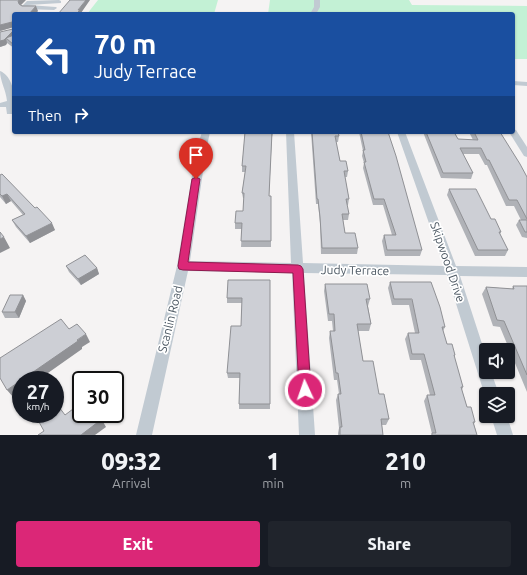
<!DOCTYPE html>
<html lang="en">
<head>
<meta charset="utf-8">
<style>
  body { margin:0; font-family:Ubuntu,sans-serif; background:#20242c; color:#f1f3f6; height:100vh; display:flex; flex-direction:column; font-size:15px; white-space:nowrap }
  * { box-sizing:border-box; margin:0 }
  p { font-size:13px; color:#9ea1a6 }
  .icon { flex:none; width:22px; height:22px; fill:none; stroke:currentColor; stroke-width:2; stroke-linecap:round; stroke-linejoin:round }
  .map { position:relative; height:435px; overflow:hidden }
  .details { display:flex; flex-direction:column; background:#171b24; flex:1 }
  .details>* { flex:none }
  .hud { position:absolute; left:12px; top:12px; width:503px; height:122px; border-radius:4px; box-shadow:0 1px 3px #0004; background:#1a4fa0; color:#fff; overflow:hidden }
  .tools { position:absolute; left:479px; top:343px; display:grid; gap:8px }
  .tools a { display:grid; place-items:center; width:36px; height:36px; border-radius:4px; background:#171b24; box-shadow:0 1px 3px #0004; font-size:20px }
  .speed { position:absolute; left:12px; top:371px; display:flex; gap:8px; font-size:20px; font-weight:700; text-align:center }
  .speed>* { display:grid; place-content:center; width:52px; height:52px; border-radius:50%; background:#171b24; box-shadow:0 1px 3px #0004; line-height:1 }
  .speed small { font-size:10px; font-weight:400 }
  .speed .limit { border:2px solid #111; border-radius:6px; background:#fff; color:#111 }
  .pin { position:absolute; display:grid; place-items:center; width:34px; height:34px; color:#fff; margin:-41px -17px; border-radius:50% 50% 50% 0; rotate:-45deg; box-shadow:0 0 4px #0007 }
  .pin .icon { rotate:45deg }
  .me { position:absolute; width:44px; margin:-22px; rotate:357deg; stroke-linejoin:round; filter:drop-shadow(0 0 3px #0008) }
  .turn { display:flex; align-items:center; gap:14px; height:84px; padding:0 16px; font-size:18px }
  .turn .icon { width:52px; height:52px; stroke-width:2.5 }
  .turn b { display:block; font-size:28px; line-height:34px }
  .then { display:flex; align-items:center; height:38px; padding:0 16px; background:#0003; gap:8px; font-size:15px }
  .eta { display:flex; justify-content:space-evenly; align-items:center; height:68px; text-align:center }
  .eta b { font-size:24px; font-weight:800; line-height:28px }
  .cta { display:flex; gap:8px; margin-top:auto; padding:8px 16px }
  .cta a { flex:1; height:46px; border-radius:4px; background:#db2777; color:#fff; font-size:16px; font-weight:800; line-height:46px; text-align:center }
  .cta a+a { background:#20242c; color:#f1f3f6 }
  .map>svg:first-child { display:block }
  .green { fill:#c3f1d5 }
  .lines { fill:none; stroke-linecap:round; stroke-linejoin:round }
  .minor { fill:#c1cad2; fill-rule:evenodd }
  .wall { fill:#b0b2b7 }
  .shaded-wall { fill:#909195 }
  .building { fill:#cdcfd5; stroke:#909195 }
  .route { fill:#db2777; stroke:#8e194d }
  .labels { text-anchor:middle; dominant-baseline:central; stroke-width:3.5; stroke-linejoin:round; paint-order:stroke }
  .street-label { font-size:12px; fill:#4a5661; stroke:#fff }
</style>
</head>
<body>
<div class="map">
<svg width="527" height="435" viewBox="0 0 527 435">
  <rect width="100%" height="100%" fill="#f5f3f3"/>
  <path class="green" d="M98,0H218L214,14H87Z
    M270,0H409L412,5L527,6V59H513V14H268Z"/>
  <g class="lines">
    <path class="minor" d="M59,0L61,1V3L28,5L56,7L57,8L54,10L24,9L21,7L27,1Z
      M314,0H320V7L316,14H310L314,7Z
      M0,71C14,76 17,102 13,114H7L6,107H0V103L7,101C6,90 0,81 0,71Z
      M513,81L527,82V86L513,85Z
      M513,129L516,130L527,147V157L524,156L509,132H513Z
      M202,132H210L206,151L190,261L291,263L286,132H294L303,263L444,266L397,132H405L456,266L527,267V277L460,276L486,356V372H491L499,394H486V399L447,275L304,273L315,435H299L292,273L188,271L152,435H136L177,266L196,151Z
      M491,416H507L513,435H497Z"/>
  </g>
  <path class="wall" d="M21,5L38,11L14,30V48L7,43L6,45L0,47L13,29V27L0,31Z
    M245,132H273L272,137L269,196H271V247H241L242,229H235V223L243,211L244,198H243L242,193L245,172H242V166Z
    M311,132H338L339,136L338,142H336L340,161L348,171L347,177H345L349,199L348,205H347L349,214L348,220H343L345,233L358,248L357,254H321L320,223L318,204H316Z
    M359,132H388L422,250L420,256H385L382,241L384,235H392L383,205H373L363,168L364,163L362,156L363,151Z
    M423,132H454L458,139L473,140L469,132H500L527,177V238L522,237L516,225L519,220H521L514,206H506L487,165H485L479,154H463L473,173L471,179L441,178Z
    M0,175L55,230L30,243L16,227L12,220L23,215L11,201L6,204L0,197Z
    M449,189L491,219L501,232L500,234L508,250L505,256H475L447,195Z
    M66,266L97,268L99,274L81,285L69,272Z
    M270,280V409H239V404L240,378H228L227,373L241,326L242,303H227V298Z
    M390,282L445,327L443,331L447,344L455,355L454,357L463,387L462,390L467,407L475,422L474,424L477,435H431L432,434L424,401L427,395H430L421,360H410L405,339L408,333H415L409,305H392L388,288Z
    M325,284L370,299L368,306L371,324L369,331H358L363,361L379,394L389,419L386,425H382L383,435H338V433L339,428L336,400L338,394H339L337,380H334L329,338L330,331H333L332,321H328L324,291Z
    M513,286H527V392L500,327L493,326L482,294L486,287L512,289Z
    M23,295L26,301L19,318H5L2,312Z"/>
  <path class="shaded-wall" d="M20,0H26L20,6L19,4L18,1Z
    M86,0H90L81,13V14H76L78,10Z
    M36,6L38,11L35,14H29Z
    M12,22L14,27L0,31V25Z
    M14,30V36L6,38L7,43L6,45L0,47V41Z
    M7,194L11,201L6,204L2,196Z
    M52,223L55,230L30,243L26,236Z
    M4,237L10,248L0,253V239Z
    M97,268L99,274L81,285L78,279Z
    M23,295L26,301L19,318L15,312Z
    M86,334L90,342L82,347V349L38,380H21Z
    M21,380V392L13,397L7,390Z
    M98,414H103L105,418L102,420L106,427L95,435H81Z"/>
  <path class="building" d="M0,0H20L18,1L19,4L22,6H36L29,14H14V30L4,40L0,41V32L13,29L14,23L12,22L0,25Z
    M70,0H86L78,10H80L76,14H58Z
    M14,35V45L6,38Z
    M245,132H272L269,196H271V241H241L242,223H235L236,211H243L244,193H242L246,166H242Z
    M312,132H338L339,136H335L340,161H346L348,171H344L349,199H346L349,214H342L345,233H355L358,248H322L320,217L318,199H317Z
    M361,132H388L396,156L422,250H387L384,235H396L384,199H374L364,162H366L363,150H365Z
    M426,132H454L458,139L478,140L474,132H500L520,164L527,177V219L517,200H509L489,160H487L481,148H460L473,173H443Z
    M2,174L35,208L37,207L52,223L26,236L12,220L25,214L7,194L2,196L0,194V175Z
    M449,189H476L491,219H495L501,232H499L508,250H478Z
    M519,220H527V232H525Z
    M0,232L4,237L0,239Z
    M85,255L97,268L78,279L66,266Z
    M228,280H270V404H239L240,373H227L231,326H241L242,298H227Z
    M390,282H431L440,307L445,327H442L447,344H452L455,355H454L463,387H461L467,407H471L475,422H473L477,435H432V433H436L427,395H435L424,354H412L408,333H419L412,299H394Z
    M325,284H367L370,299H366L371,324H357L363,361H373L379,394H384L389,419H381L383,435H340V427H342L338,394H341L338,373H336L330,331H335L334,314H329Z
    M513,286H527V375L504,321L497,320L486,287L514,289Z
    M10,295H23L15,312H2Z
    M61,319L69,329L77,324L86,334L77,340L78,341L7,390L0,378V358Z
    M81,403V414H98L102,419L81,435H38L44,431L39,422L50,414H55V410L59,407L65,415Z"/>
  <path class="route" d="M196,177L200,179L188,262L298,265L301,266L303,269L311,390L309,394L305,396L300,394L299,390L293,273L183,270L179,269L178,266L192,179Z"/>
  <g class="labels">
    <g class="street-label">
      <text transform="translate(448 262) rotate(71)">Skipwood Drive</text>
      <text transform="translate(355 270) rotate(1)">Judy Terrace</text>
      <text transform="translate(170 319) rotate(-76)">Scanlin Road</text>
    </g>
  </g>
</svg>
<div class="tools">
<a><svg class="icon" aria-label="sound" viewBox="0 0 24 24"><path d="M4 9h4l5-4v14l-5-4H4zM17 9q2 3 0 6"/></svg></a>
<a><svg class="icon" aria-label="layers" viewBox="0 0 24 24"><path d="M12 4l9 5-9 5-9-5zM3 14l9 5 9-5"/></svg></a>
</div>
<div class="speed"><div>27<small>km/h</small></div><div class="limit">30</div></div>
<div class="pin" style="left:196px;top:179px;background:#d93025"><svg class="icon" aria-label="arrive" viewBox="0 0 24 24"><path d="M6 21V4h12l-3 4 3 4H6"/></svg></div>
<svg class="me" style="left:305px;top:390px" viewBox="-20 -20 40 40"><circle r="17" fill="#db2777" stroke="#fff" stroke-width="3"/><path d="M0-11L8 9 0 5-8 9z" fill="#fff"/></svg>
<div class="hud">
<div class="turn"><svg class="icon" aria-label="left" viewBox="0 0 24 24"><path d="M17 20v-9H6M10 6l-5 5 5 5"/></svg><div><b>70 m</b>Judy Terrace</div></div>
<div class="then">Then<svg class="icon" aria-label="right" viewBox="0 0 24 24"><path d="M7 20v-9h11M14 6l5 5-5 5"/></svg></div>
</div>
</div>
<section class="details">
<div class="eta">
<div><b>09:32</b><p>Arrival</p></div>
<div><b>1</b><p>min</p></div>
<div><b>210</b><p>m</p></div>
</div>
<div class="cta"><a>Exit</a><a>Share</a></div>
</section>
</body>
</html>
